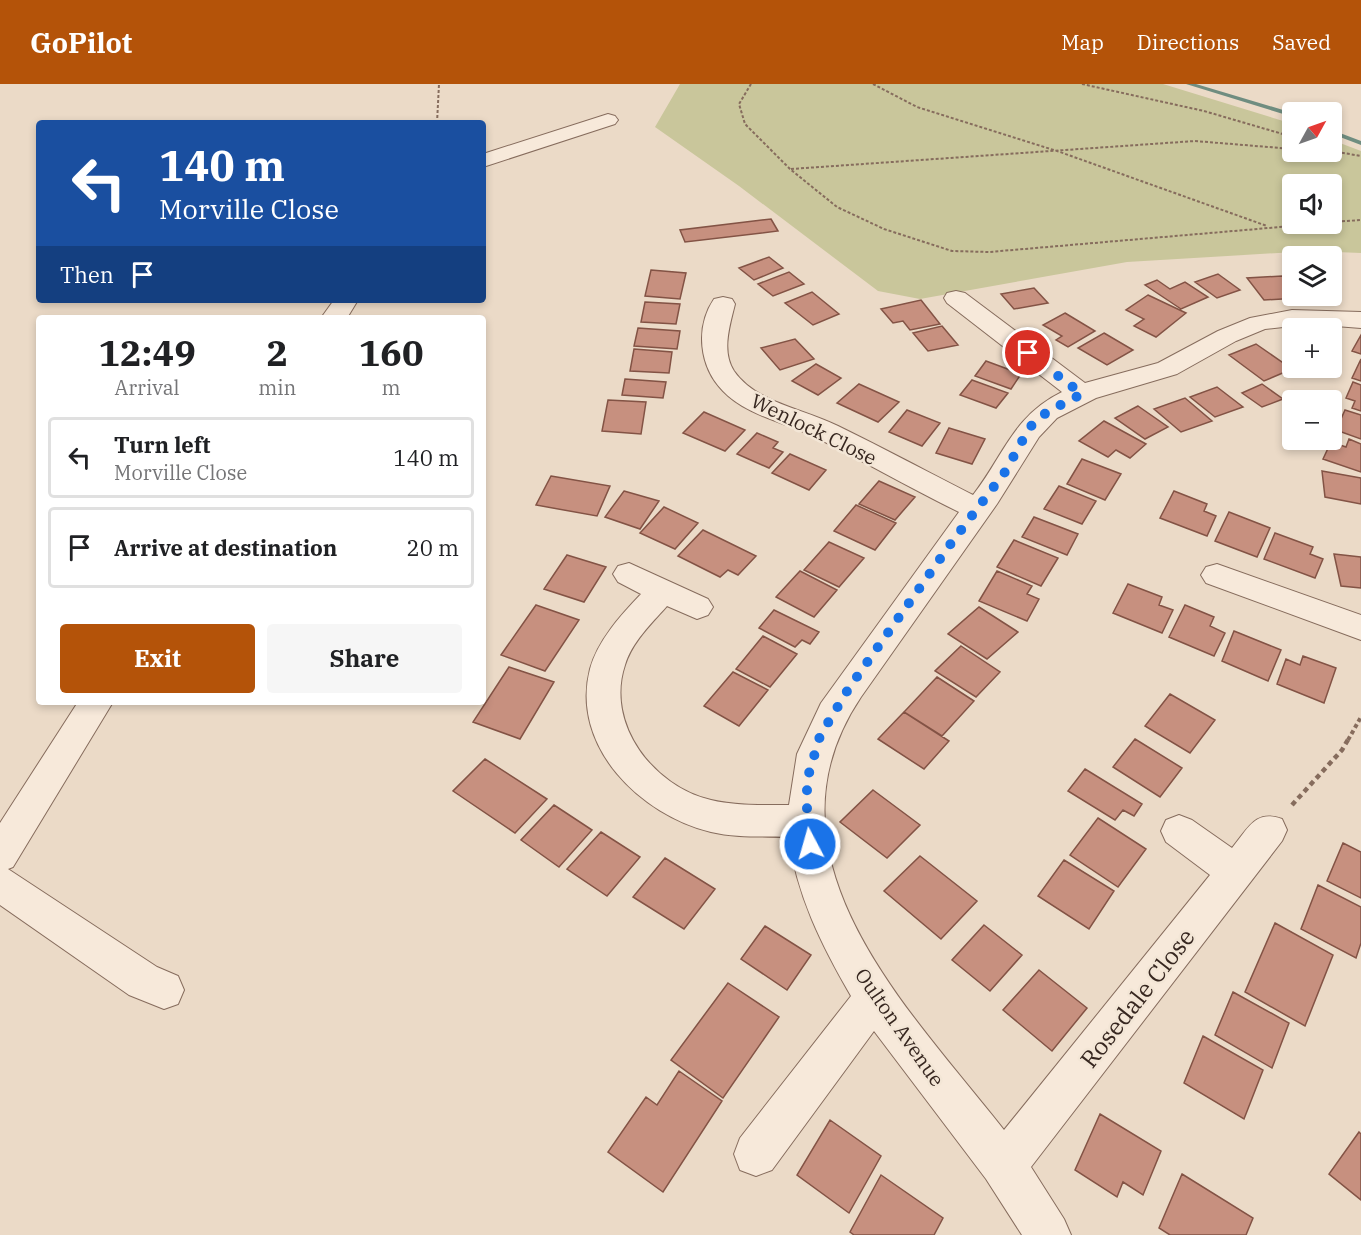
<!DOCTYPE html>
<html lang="en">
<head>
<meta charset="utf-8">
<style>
  body { margin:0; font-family:"IBM Plex Serif",serif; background:#f6f6f6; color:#202124; height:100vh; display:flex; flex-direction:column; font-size:22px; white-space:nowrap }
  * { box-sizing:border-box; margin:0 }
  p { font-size:20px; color:#757577 }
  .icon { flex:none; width:33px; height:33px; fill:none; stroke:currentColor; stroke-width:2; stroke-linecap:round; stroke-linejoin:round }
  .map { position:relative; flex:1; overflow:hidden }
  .drawer { position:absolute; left:36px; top:231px; width:450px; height:390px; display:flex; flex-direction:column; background:#fff; border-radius:6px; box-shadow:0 3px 9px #0003 }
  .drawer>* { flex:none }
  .guide { position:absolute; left:36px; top:36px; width:450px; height:183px; border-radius:6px; box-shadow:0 3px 9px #0003; background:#1a4fa0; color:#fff; overflow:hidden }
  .needle { width:39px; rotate:50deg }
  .tools { position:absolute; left:1282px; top:18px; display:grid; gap:12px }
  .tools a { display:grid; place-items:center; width:60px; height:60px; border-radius:6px; background:#fff; box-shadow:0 3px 9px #0003; font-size:30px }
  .pin { position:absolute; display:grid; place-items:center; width:51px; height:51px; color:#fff; margin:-26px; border:3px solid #fff; border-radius:50%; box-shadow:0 2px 6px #0007 }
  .me { position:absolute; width:66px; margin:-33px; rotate:354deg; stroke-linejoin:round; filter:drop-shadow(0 0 4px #0008) }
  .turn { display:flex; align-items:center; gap:21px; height:126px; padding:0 24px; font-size:27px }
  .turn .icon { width:78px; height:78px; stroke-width:2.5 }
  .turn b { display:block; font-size:42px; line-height:51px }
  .then { display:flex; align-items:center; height:57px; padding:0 24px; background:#0003; gap:12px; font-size:22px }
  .eta { display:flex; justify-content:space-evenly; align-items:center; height:102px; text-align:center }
  .eta b { font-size:36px; font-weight:700; line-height:42px }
  .action { display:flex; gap:12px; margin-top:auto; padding:12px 24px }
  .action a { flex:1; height:69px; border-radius:6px; background:#b45309; color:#fff; font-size:24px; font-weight:700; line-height:69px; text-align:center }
  .action a+a { background:#f6f6f6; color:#202124 }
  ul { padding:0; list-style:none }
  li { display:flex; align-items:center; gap:18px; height:81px; margin:0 12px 9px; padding:0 12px; border:3px solid #e0e0e0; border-radius:6px }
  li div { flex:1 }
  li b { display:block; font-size:22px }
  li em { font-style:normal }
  header { display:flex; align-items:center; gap:36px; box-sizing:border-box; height:84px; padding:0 30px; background:#b45309; color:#fff }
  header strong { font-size:28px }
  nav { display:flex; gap:33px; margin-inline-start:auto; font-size:21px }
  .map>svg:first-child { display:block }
  .green { fill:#c9c69b; fill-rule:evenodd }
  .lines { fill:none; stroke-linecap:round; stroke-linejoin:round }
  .stream { fill:#6f8d80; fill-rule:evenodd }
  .building { fill:#c7907f; stroke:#835345; stroke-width:1.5 }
  .minor-casing { stroke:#866c5d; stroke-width:2 }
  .path-far2 { stroke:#866c5d; stroke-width:2; stroke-dasharray:3 2; stroke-linecap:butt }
  .path-far1 { stroke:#866c5d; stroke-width:4; stroke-dasharray:4 3; stroke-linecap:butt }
  .path { stroke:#866c5d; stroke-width:4.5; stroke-dasharray:5 4; stroke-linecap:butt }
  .minor { fill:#f7e9da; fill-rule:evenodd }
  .route { stroke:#1a73e8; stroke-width:10; stroke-dasharray:0 18 }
  .labels { text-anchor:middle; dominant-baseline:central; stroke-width:5; stroke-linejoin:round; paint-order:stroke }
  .street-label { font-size:20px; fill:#372720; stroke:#f3e6d6 }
  .near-street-label { font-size:24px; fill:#372720; stroke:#f3e6d6 }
</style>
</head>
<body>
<header>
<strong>GoPilot</strong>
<nav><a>Map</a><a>Directions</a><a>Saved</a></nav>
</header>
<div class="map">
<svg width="1361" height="1151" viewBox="0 0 1361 1151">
  <rect width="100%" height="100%" fill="#ebdac7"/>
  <path class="green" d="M680,0H1163L1293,40V68H1332V56L1361,67V169L1311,167L1127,178L920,215L878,207L739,102L655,43ZM1293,100H1332V140H1293Z"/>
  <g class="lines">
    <path class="stream" d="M1186,0H1196L1293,29V33Z
      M1332,46L1361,57V61L1332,50Z"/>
  </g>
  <path class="building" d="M771,135L778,147L685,158L680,146Z
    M769,173L783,184L754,196L739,184Z
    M651,186L686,189L680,215L645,212Z
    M789,188L804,200L773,212L758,200Z
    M1218,190L1240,206L1217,214L1195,198Z
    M1282,192L1293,206V212L1299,214L1264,216L1247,194Z
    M1157,196L1170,205L1185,198L1208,213L1181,225L1145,201Z
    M1034,204L1048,219L1014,225L1001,210Z
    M812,208L839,230L813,241L785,219Z
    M1148,211L1186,229L1156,253L1134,242L1144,235L1126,226Z
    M921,216L940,240L910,246L903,237L893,239L881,225Z
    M645,218L680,220L676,240L641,238Z
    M1065,229L1095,247L1068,263L1056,256L1062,252L1043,241Z
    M942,242L958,261L928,267L913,249Z
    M638,244L680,247L677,265L634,262Z
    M1104,249L1133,266L1107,281L1078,264Z
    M1361,251V270L1352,267Z
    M795,255L814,275L780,286L761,264Z
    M1256,260L1292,285L1264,297L1229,271Z
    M634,265L672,268L669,289L630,287Z
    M1361,275V297L1352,294Z
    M986,277L1021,290L1011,305L975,292Z
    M816,280L841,294L818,311L792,297Z
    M625,295L666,298L663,314L622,311Z
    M972,296L1008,309L996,324L960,311Z
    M1353,298L1361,301V327L1352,324L1355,317L1346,314Z
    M859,300L899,318L878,338L837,319Z
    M1262,300L1283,315L1262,323L1242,309Z
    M1217,303L1243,323L1215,333L1190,313Z
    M1185,314L1212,337L1181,348L1154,325Z
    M608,316L646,318L641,350L602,347Z
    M1138,322L1168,343L1145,355L1115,334Z
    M907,326L940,339L922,362L889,348Z
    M1345,326L1361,331V355L1336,346Z
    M704,328L745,346L725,367L683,349Z
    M1104,337L1146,360L1130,374L1116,366L1108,373L1079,357Z
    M949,344L985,355L972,380L936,369Z
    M757,349L778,358L773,364L783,368L769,384L737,370Z
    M1349,355L1361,360V388L1323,375L1331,358L1346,363Z
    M790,370L826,386L809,406L772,389Z
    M1082,375L1121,390L1105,416L1067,400Z
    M1322,387L1361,394V420L1325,413Z
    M551,392L610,402L597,432L536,421Z
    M879,397L915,413L895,436L859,420Z
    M1059,402L1096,417L1082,440L1044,425Z
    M624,407L659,417L640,445L605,433Z
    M1174,407L1207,420L1204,427L1216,432L1207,452L1160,434Z
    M856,421L896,439L875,466L834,447Z
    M664,423L698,439L675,465L640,449Z
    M1229,428L1270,444L1257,473L1215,457Z
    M1034,433L1078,450L1067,471L1022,453Z
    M703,446L756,472L738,491L728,486L720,493L678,472Z
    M1275,449L1313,463L1310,470L1323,475L1315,494L1264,475Z
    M1014,456L1058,474L1041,502L997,483Z
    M829,458L864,474L839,503L804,486Z
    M1334,470L1361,473V504L1341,502Z
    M567,471L606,483L584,518L544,505Z
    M800,487L837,506L814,533L776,513Z
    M997,487L1032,502L1027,510L1039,515L1027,537L979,517Z
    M1128,500L1162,513L1159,521L1173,526L1162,549L1113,529Z
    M536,521L579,536L545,587L501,571Z
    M1185,521L1214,533L1210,542L1225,549L1214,572L1169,553Z
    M979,523L1018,548L987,575L948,550Z
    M774,526L819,548L810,560L802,556L795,563L759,544Z
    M1234,547L1281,566L1268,597L1222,577Z
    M763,552L797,570L770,603L736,585Z
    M961,562L1000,588L976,613L935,587Z
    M1303,572L1336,584L1324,619L1277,600L1286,575L1300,581Z
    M509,583L554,598L520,655L473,638Z
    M733,588L768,606L739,642L704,622Z
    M937,593L974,617L942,652L904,628Z
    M1170,610L1215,636L1190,669L1145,642Z
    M904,628L949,657L924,685L878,655Z
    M1135,655L1182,684L1160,713L1113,683Z
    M485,675L547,715L515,749L453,707Z
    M1085,685L1142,720L1134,732L1123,726L1115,736L1068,707Z
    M873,706L920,741L887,774L840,738Z
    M554,721L592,746L559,783L521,756Z
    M1098,734L1146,765L1118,803L1070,771Z
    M601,748L640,773L607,812L567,785Z
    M1343,759L1361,768V814L1327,797Z
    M920,772L977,817L941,855L884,807Z
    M665,774L715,805L684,845L633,813Z
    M1064,776L1114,807L1089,845L1038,812Z
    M1318,801L1361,823V859L1356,874L1301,845Z
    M1275,839L1333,871L1305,942L1245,908Z
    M984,841L1022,871L990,907L952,876Z
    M765,842L811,871L787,906L741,875Z
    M1039,886L1087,924L1052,967L1003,926Z
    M728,899L779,933L723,1014L671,976Z
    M1233,908L1289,939L1272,984L1215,951Z
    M1203,952L1263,986L1244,1035L1184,999Z
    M679,987L722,1017L663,1108L608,1068L646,1013L657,1021Z
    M1100,1030L1161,1067L1143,1111L1123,1098L1117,1113L1075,1086Z
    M830,1036L881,1072L849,1129L797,1091Z
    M1359,1048L1361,1050V1116L1329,1090Z
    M1182,1090L1253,1134L1246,1151H1170L1159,1144Z
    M881,1091L943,1134L934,1151H854L850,1148Z"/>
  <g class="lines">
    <g class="minor-casing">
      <path id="minor" d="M608,30L615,32L618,36L615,40L483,83V70Z
        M956,207L965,209L1085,299L1158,279L1218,247L1250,234L1292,226L1361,228V244L1310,240L1265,245L1236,257L1177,290L1096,314L1057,334L1039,353L997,420L861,613C753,774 910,926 1004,1046L1210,791L1166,758L1161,747L1166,736L1179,731L1192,736L1232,764C1248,745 1255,725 1282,735L1287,746L1282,757L1031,1083L1064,1135L1071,1151H1022L986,1095L874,947L772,1086L756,1092L740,1086L734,1070L740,1054L851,912C822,862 796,810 789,753C764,752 736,754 711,748C641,731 570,663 590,585C598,556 621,531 641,510L618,498L613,490L618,482L629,479L708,515L713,523L708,531L697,535L667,522C651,540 632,558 625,581C605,640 654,703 711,716C736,722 763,721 789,721L797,670L821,619L959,428C910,404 862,376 813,352C783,338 746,331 723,307C699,283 695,243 714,215L723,213L732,215L735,220C730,241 721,267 734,287C756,319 805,325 838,342C883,364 928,388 973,411C1004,371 1013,332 1062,308L947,219L944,214L947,209Z
        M334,216H358L347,234H321Z
        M1217,480L1361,531V556L1206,499L1201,491L1206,483Z
        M78,618H113L13,783L8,785L157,883L178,892L184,906L178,920L164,925L129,911L0,821V739Z"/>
    </g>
    <path class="path-far2" d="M751,0L739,20L745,40L790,85L837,123L884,145L952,167L989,168L1315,140
      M873,0L917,23L1060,68L1267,142
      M1082,0L1204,27L1293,53
      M437,39L439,0
      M1332,67L1361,72
      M791,85L1195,57L1293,65
      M1332,138L1361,136"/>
    <path class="path-far1" d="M1348,656L1361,633"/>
    <path class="path" d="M1292,721L1342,666L1349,654"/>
    <use href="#minor" class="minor"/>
  </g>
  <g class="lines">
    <path class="route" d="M810,760L807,737V696L820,652L849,604L952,458L1005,388L1030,343L1047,328L1082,310L1028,269"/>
  </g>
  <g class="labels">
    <g class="street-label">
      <text transform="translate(814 345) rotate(26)">Wenlock Close</text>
      <text transform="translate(900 943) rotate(55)">Oulton Avenue</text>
    </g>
    <g class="near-street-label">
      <text transform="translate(1137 914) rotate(-52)">Rosedale Close</text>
    </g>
  </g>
</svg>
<div class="tools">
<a><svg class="needle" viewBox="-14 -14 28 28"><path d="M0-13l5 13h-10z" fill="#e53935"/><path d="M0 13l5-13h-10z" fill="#757577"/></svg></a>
<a><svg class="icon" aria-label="sound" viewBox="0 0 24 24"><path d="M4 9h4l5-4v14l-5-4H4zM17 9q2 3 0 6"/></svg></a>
<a><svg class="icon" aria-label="layers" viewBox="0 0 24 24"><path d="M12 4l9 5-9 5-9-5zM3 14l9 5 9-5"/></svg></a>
<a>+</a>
<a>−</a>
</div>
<div class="pin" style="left:1028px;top:269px;background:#d93025"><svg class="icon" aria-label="arrive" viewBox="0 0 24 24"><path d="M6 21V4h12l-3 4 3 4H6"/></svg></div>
<svg class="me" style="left:810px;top:760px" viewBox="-20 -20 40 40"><circle r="17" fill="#1a73e8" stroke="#fff" stroke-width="3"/><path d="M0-11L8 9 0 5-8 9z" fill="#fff"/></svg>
<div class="guide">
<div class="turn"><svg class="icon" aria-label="left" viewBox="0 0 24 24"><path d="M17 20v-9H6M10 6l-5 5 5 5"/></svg><div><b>140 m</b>Morville Close</div></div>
<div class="then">Then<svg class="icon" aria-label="arrive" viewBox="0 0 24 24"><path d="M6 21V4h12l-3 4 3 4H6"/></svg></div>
</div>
<section class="drawer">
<div class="eta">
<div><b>12:49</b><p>Arrival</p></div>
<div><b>2</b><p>min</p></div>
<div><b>160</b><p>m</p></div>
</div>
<ul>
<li><svg class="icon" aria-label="left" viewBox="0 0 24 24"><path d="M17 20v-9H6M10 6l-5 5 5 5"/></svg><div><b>Turn left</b><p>Morville Close</p></div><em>140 m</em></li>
<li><svg class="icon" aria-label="arrive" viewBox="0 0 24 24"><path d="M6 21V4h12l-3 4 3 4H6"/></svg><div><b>Arrive at destination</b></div><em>20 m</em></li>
</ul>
<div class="action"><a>Exit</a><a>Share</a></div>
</section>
</div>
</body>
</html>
